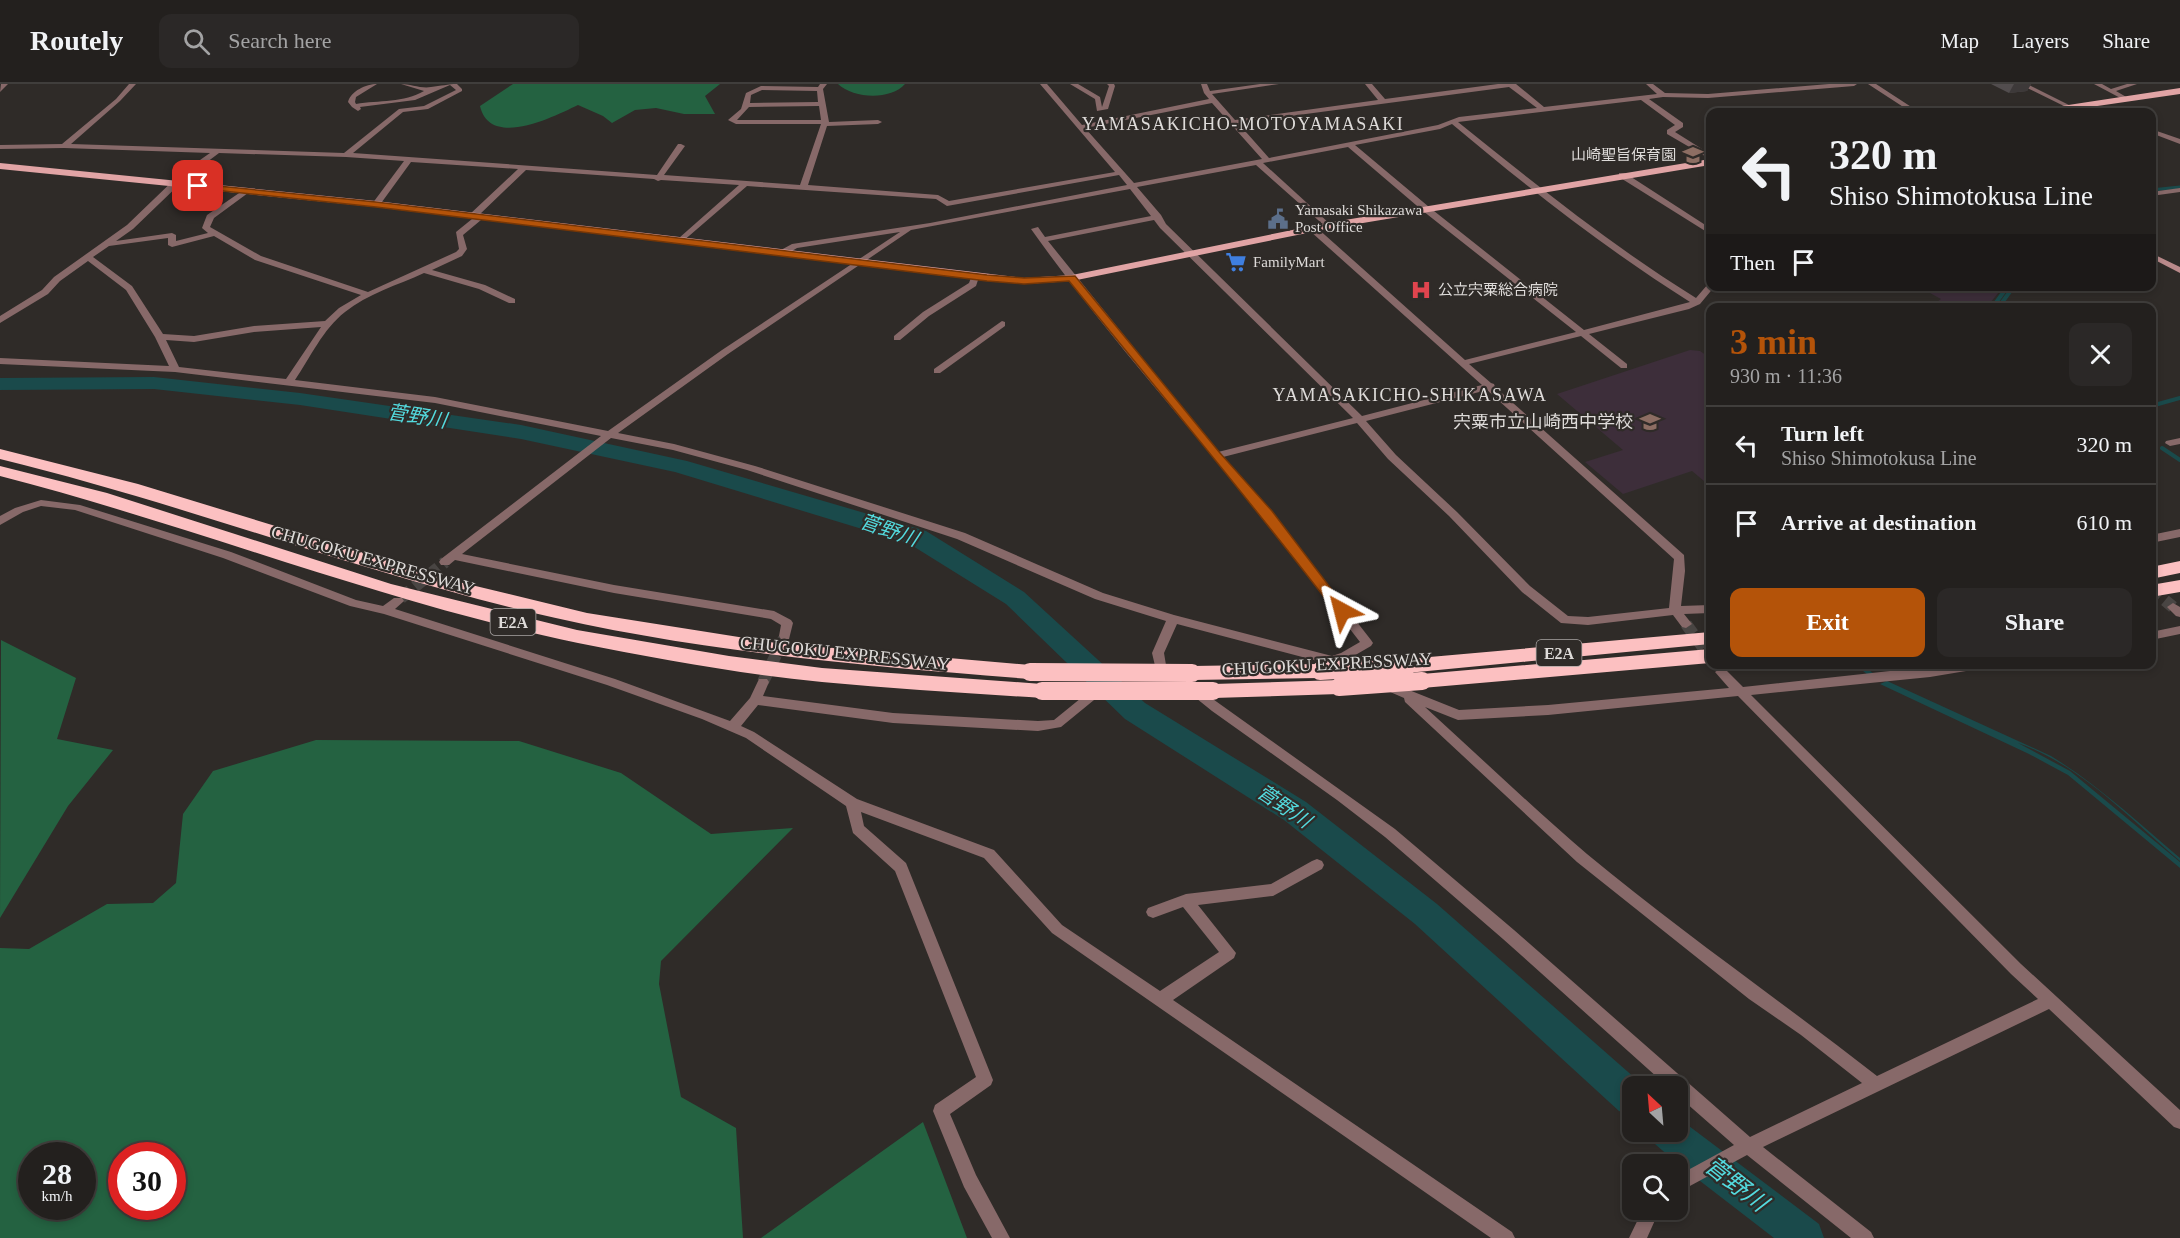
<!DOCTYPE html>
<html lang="en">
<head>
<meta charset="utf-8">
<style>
  body { margin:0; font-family:"Times New Roman","Noto Sans JP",serif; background:#2b2827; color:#f1f3f6; height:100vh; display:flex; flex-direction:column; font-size:22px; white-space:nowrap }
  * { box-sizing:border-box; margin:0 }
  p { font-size:20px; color:#a3a3a4 }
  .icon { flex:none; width:33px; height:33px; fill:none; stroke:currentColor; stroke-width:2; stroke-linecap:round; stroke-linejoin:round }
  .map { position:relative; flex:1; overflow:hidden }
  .sheet { position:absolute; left:1706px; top:219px; width:450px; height:366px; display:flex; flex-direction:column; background:#23201e; border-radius:12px; box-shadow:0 3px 9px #0003,0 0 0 2px #403e3c }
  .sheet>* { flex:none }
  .banner { position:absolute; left:1706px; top:24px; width:450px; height:183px; border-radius:12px; box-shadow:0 3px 9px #0003,0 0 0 2px #403e3c; background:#23201e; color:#f1f3f6; overflow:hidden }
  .needle { width:39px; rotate:334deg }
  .tools { position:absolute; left:1622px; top:992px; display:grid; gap:12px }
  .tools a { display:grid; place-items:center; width:66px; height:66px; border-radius:12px; background:#23201e; box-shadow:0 3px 9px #0003,0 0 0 2px #403e3c; font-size:30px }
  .speed { position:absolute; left:18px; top:1058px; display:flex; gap:12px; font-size:30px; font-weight:700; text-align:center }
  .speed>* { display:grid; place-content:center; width:78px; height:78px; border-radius:50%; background:#23201e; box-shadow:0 3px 9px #0003,0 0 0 2px #403e3c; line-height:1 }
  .speed small { font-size:15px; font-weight:400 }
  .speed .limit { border:9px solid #d22; background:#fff; color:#111 }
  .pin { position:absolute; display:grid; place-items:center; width:51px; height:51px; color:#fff; margin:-26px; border-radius:12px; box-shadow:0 3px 9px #0006 }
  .me { position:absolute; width:66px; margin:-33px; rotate:322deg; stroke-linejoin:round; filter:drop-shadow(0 0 4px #0008) }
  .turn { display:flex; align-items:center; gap:21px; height:126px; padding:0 24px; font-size:27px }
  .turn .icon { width:78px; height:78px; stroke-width:2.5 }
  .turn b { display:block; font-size:42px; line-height:51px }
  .then { display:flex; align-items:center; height:57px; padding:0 24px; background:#0003; gap:12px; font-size:22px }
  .round { display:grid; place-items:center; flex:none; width:63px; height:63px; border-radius:12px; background:#2b2827 }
  .summary { display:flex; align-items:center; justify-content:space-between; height:102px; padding:0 24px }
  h1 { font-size:36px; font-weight:800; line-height:45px; color:#b45309 }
  .primary-button { display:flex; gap:12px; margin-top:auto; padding:12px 24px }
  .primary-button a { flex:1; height:69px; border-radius:12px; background:#b45309; color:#fff; font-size:24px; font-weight:800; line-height:69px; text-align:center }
  .primary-button a+a { background:#2b2827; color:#f1f3f6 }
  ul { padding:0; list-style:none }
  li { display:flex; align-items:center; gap:18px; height:78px; padding:0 24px; border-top:2px solid #403e3c }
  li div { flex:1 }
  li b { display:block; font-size:22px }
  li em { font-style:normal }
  header { display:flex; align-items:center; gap:36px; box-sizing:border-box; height:84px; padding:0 30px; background:#23201e; border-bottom:2px solid #403e3c }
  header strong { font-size:28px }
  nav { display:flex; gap:33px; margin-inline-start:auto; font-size:21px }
  .search { width:420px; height:54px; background:#2b2827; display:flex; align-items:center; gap:15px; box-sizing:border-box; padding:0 21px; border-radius:12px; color:#a3a3a4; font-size:22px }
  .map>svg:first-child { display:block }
  .education { fill:#3d2e3a }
  .forest { fill:#246241; fill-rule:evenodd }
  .water { fill:#1a4a4b }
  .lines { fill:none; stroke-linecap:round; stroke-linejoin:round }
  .stream-far2 { stroke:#1a4a4b; stroke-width:3 }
  .stream-far1 { stroke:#1a4a4b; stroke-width:4 }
  .stream { stroke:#1a4a4b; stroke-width:4.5 }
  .river { fill:#1a4a4b; fill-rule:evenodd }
  .street-tunnel { stroke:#494543; stroke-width:12; stroke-dasharray:12 6; stroke-linecap:butt }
  .street { fill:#876969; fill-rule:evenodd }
  .secondary { fill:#ba8a8b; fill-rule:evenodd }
  .primary { fill:#e1a4a5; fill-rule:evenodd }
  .highway { fill:#fcc0c1; fill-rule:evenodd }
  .highway-bridge { stroke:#fcc0c1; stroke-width:18 }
  .wall { fill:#524d4e }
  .shaded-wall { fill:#3d3939 }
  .route { fill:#b45309; stroke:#753606; stroke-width:1.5 }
  .labels { text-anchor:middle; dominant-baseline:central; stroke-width:4.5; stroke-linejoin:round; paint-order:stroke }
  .far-poi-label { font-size:15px; fill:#dedbd9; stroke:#2f2b28; text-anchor:start }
  .shield { fill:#2f2b28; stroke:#aaa6a4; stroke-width:1.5 }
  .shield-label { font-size:16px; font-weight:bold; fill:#dedbd9 }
  .far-quarter-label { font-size:18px; letter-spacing:1.5px; fill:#dedbd9; stroke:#2f2b28 }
  .poi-label { font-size:18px; fill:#dedbd9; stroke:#2f2b28; text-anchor:end }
  .street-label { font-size:18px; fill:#dedbd9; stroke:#2f2b28 }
  .water-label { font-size:20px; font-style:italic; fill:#53dade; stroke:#2f2b28 }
  .near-water-label { font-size:24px; font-style:italic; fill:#53dade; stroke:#2f2b28 }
</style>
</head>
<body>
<header>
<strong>Routely</strong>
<div class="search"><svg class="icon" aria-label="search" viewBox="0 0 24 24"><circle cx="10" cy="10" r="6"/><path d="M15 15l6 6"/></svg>Search here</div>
<nav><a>Map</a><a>Layers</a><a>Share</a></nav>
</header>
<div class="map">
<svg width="2180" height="1154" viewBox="0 0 2180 1154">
  <rect width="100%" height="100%" fill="#2f2b28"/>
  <path class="education" d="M1919,203H2003L1986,224L1938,223L1933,221L1941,215Z
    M1690,266L1700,267L1710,274V402L1692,387L1623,410L1585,378L1623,366L1557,310Z"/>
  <path class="forest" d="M513,0H720L705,12L715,30H684L656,24L635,26L612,39L603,32L578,21C553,33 490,65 480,22Z
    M838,0H905C891,16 854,15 838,0Z
    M1,556L76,594L57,655L113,666L68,722L0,834Z
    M316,656L519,657L621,689L711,750L793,744L661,877L659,900L681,1013L736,1044L743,1154H0V864L29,865L107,820L153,819L176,799L183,730L213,687ZM32,1071H82V1122H32ZM122,1071H172V1122H122Z
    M923,1038L967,1154H761Z"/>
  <path class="water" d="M1887,597L2051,672C2098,701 2139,739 2180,774V777C2130,735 2081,681 2018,659L2070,687L2180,778V784L2068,691L2029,670L1880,600Z"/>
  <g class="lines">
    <path class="stream-far2" d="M2151,106L2180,103"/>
    <path class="stream-far1" d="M1992,224L2008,202
      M1998,224L2014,202
      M2151,322L2180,314
      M2162,364L2180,376"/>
    <path class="stream" d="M1859,581L1873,592"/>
    <path class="river" d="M154,293L300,309L521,341L687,377L926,447L1024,508L1145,619L1306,718L1437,820L1644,1002H1632V1032L1619,1027L1415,840L1284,736L1125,635L1006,520L908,459L675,388L521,355L300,321L154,305L0,306V294Z
      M1677,1033L1819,1140L1824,1154H1774L1678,1080L1655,1060L1650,1047H1677Z"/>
    <path class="street-tunnel" d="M2151,505L2173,523
      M401,514L445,478
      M1686,540L1710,573
      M763,598L785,552"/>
    <path class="street" d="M1,0H8L0,8Z
      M129,0H136L120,17L71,60L344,69L399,25L424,22L456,6L450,1L415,16L360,23L361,25L358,27L352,23L348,18C351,7 366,0 377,0L356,13L355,18L356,20C379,16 404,19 424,7L401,0C410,0 422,5 431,3C441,2 448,0 457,0L462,5V7L428,25L403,28L353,69L657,91L678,60H681L685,62L664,91L800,101L821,40H736L728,36L741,25L746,9L761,2L818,3L820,0H827L823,5L829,38L878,36L882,38L878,40L827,42L808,101L938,111L949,117L1115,88L1040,0H1047L1082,41L1209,15L1204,9L1201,0H1207L1210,7L1260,0H1279L1212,10L1235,36L1378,16L1365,0H1372L1385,15L1498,0H1516L1544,23L1657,10L1646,0H1653L1665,9L1708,10L1829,0H1857L1854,2L1708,14L1663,13L1649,15L1683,39V43L1675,48L1710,70V75L1667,50V46L1675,41L1641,16L1458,38C1535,100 1612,162 1696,214L1708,200H1710V202H1715L1700,220L1689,225L1589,250L1627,280V284H1621L1581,252L1469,280L1491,299L1494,300L1495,303L1684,471L1685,487L1681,522L1710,521V529L1684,530L1692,540L1686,544L1682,543L1673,531L1588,541L1561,539L1522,508L1449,432L1388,375L1357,339L1223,373L1271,428L1371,556L1373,559L1371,562L1345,577L1352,580L1354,583L1348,587L1329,580L1177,540L1164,569L1166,581L1176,590L1170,594L1156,586L1152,569L1166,537L1095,515L957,455L747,386L673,366L611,354L462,470L614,501L774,527L791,536L793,539L789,555H781L779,552L781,541L771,535L614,509L455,476L449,481H441L439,478L441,475L601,352L435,319L175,288L0,280V274L169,282L155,253L126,206L88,177L60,197L48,210L0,239V232L42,206L54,193L127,141L180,90L210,69L64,64L0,65V61L62,60L116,15ZM1509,3L1537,24L1459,33L1438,41L1269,74L1238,39ZM762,6L817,7L818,18L750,19L751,11ZM1212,19L1262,75L1134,99L1085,44ZM819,22L821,36H737L749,23ZM1452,40C1528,104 1606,165 1690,218L1584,246L1429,123L1355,61L1440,45ZM1348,63L1423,127L1576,248L1465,276L1316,143H1310V147L1482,301L1362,332L1166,140L1161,131L1137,103L1256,81L1327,144L1331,142L1330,140L1263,79ZM219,69L346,73L404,77L372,120L376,122H379L411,78L518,85L469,131L468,133L472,135L456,148L459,165L456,168L368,208L261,172L210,143L214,134L248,109V105H245L207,131L202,144L208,149L176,157V151L172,149L116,157L133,145L186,94ZM526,86L654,95L658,97L661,96L739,101L679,154V158H682L747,102L936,115L947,122L1119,91L1127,101L930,139L792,160L781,166V170H787L797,164L900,148L722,266L608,347L435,313L295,296C310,274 323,245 345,228C367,210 398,201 424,189L479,205L509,219H515V215L485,201L432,186L462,172L467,165L463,151L481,136L482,134L478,132ZM1130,105L1151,132L1045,153L1038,143L1031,145C1102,245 1184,337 1263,432C1296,472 1327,516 1360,558L1341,569L1332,572L1174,531L1103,509L965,449L755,382L674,360L618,349L728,270L911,146ZM1154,136L1160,144L1353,334L1218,368L1048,157ZM214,152L255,176L361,211L339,224L325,237L254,242L194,252L163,250L132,202L93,173L109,162L168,154V161L172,163ZM321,243L286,295L179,283L166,256L194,258L254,248ZM1487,306L1674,475L1669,524L1588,533L1568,532L1530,502L1457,428L1396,371L1366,337Z
      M1070,0H1078L1100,13L1102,23L1109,2L1107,0H1114L1115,2L1108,25L1097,27L1095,15Z
      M1868,0H1876L1919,28H1911Z
      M2019,0H2027L2075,24L2070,25Z
      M2094,0H2102L2111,5L2127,0H2137L2116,7L2128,14V16L2126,17Z
      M2081,21H2085L2103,28H2094L2081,23Z
      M2151,45L2180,55V60L2151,49Z
      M1619,89H1625L1710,144V150L1619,93Z
      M2180,104V108L2151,112V108Z
      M972,191L979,193L976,202L929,232L900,256H894V252L923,228L969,199Z
      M1002,237L1005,238V242L940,289H934V285Z
      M2180,354V360L2170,362L2165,359L2166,357Z
      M41,416L80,421L231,468L356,516L383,522L394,514H402L404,517L395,525L615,595L730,637L750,614L759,595H767L769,598L763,612L893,629L1038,637L1054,636L1086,610H1094L1096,613L1094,616L1061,643L1038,647L893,639L758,621L741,642L754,648L857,715L994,766L1062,841L1160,907L1219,868L1183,823L1153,834L1148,832L1146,828L1148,824L1186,810L1271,800L1312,777L1317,775L1322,777L1324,781L1322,785L1273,812L1198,821L1236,869L1234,874L1173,916L1512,1148L1515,1154H1491L1052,849L984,774L861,728L864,742L906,779L993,996L991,1001L950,1030L976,1091L1010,1154H992L964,1103L933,1027L935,1021L976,993L895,787L853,749L846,722L746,654L702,635L607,601L384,530L350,522L223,474L75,426L41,422L23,428L0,441V432L15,424Z
      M2180,445V453L2151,459V451Z
      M2173,519L2180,523V533L2176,532L2167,523Z
      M2180,542V550L2151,556V548Z
      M1954,580H1990L1984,584L1930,593L1751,611L2021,880L2180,1026V1045L2174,1043L2049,925L1763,1063L1871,1148L1874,1154H1851L1747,1071L1677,1109V1092L1734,1061L1677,1011V1002H1667L1503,855L1385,753L1337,716L1212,627L1186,606L1188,603H1196L1395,745L1514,846L1750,1053L1862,999L1801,951L1749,915L1577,778L1405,618L1404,614L1381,604L1379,601L1381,598H1389L1459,626L1548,621L1729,604L1715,588L1721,584L1725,585L1743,603ZM1738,612L2011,890L2038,915L1877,992C1781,917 1681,848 1587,770C1532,723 1479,672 1425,623L1458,636L1548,631Z
      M1643,1125H1660L1647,1154H1629Z"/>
    <path class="secondary" d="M2151,169L2180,183V189L2151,174Z"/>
    <path class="primary" d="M2180,4V10L2056,28H2038L2042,25Z
      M1710,75V81L1327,145L1072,197L1024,200L376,123L0,85V79L376,117L1024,194L1072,191L1327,139Z"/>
    <path class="highway" d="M0,365L138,400L459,498L587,529L776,559L1030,581L1036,583L1039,588L1036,593L1030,595C861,582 691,567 525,527C348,484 177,418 0,375Z
      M0,382L107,409L391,500L577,546L729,572L822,584L1042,600L1049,602L1051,607L1049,612L1042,614C969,609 895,605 822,598C741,590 658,575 578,559C381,518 194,442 0,392Z
      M2180,477V489L2151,495V483Z
      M2180,496V508L2151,513V501Z
      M1710,548V560L1407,589L1401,587L1398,582L1401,577L1407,575Z
      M1710,565V579L1422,604L1416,602L1413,597L1416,592L1422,590Z
      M1320,580L1326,582L1329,587L1326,592L1320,594L1192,596L1186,594L1183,589L1186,584L1192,582Z
      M1339,596L1345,598L1348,603L1345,608L1339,610L1213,614L1206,612L1204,607L1206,602L1213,600Z"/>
    <path class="highway-bridge" d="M1320,587L1407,582
      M1030,588L1192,589
      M1339,603L1422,597
      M1042,607H1213"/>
  </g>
  <path class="wall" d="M1991,0H2031L2027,7L2009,9Z"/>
  <path class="shaded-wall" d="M2014,0H2031L2027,7L2009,9Z"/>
  <path class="route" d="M198,100L376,118L987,191L1024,194L1075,192L1220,369L1272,427L1348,527L1346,530H1337C1251,417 1159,308 1069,197L1024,200L987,197L376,123L195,104L193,102Z"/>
  <defs>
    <g id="school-bare" transform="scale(1.62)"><path d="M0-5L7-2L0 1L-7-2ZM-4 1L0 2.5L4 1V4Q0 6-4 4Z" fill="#8d6e63" stroke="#2f2b28" stroke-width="2.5" paint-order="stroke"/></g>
    <g id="civic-bare" transform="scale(1.62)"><path d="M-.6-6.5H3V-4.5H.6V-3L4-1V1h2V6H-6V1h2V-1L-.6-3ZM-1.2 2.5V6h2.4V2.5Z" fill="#5c6f8a" stroke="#2f2b28" stroke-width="2.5" paint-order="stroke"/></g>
    <g id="supermarket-bare" transform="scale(1.62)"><path d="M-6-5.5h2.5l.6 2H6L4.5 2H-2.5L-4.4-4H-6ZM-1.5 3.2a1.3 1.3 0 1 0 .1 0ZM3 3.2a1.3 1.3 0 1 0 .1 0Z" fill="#3f7fe0" stroke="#2f2b28" stroke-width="2.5" paint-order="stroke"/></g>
    <g id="hospital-bare" transform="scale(1.62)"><path d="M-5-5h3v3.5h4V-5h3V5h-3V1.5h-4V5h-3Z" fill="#e0444e" stroke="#2f2b28" stroke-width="2.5" paint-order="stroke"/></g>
  </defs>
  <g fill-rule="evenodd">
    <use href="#school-bare" x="1693" y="71"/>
    <use href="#civic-bare" x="1278" y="135"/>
    <use href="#supermarket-bare" x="1236" y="178"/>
    <use href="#hospital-bare" x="1421" y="206"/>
    <use href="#school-bare" x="1650" y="338"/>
  </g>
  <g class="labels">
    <g class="far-poi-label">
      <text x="1676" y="71" text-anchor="end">山崎聖旨保育園</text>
      <text x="1295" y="126">Yamasaki Shikazawa<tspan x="1295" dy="17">Post Office</tspan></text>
      <text x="1253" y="178">FamilyMart</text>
      <text x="1438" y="206">公立宍粟総合病院</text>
    </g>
    <g class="shield">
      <rect x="490.5" y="525" width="45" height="26" rx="4.5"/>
      <rect x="1536.5" y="556" width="45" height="26" rx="4.5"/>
    </g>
    <g class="shield-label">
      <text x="513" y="538">E2A</text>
      <text x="1559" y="569">E2A</text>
    </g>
    <g class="far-quarter-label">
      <text x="1243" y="40">YAMASAKICHO-MOTOYAMASAKI</text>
      <text x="1410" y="311">YAMASAKICHO-SHIKASAWA</text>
    </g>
    <g class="poi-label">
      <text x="1633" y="338">宍粟市立山崎西中学校</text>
    </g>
    <g class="street-label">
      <text transform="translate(373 476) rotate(16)">CHUGOKU EXPRESSWAY</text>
      <text transform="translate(845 569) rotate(6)">CHUGOKU EXPRESSWAY</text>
      <text transform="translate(1327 580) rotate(-3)">CHUGOKU EXPRESSWAY</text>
    </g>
    <g class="water-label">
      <text transform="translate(417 332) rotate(9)">菅野川</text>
      <text transform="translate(889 446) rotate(19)">菅野川</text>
      <text transform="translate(1284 722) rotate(34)">菅野川</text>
    </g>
    <g class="near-water-label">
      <text transform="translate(1736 1100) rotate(38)">菅野川</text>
    </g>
  </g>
</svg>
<div class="tools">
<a><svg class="needle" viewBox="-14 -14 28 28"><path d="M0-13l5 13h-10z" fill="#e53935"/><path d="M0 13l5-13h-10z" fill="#a3a3a4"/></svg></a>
<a><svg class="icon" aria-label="search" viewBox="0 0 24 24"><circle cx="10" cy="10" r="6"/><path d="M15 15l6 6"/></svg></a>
</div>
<div class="speed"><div>28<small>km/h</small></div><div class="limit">30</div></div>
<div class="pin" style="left:198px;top:102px;background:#d93025"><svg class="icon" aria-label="arrive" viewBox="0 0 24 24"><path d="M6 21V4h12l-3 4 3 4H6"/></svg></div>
<svg class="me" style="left:1342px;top:527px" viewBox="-20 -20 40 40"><path d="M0-17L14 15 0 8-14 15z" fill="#b45309" stroke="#fff" stroke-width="4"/></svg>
<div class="banner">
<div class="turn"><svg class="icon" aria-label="left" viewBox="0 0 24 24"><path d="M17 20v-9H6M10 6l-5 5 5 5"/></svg><div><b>320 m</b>Shiso Shimotokusa Line</div></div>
<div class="then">Then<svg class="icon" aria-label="arrive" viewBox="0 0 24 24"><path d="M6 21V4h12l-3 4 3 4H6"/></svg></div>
</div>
<section class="sheet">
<div class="summary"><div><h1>3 min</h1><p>930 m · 11:36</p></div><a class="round"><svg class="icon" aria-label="close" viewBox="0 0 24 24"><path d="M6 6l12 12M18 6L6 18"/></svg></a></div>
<ul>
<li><svg class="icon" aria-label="left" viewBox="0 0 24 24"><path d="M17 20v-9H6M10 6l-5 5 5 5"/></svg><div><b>Turn left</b><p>Shiso Shimotokusa Line</p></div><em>320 m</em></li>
<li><svg class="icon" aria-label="arrive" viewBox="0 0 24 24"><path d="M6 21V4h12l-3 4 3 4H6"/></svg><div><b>Arrive at destination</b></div><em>610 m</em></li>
</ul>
<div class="primary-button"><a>Exit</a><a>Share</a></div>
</section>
</div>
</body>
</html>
